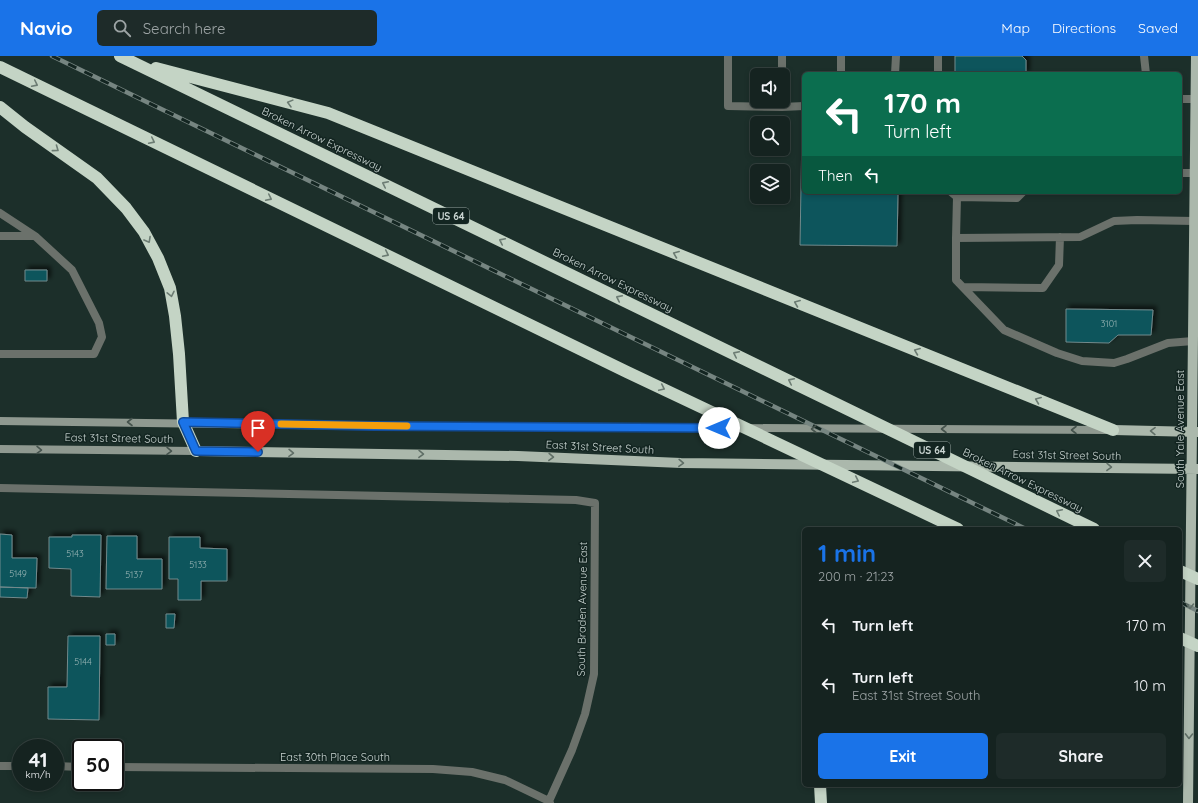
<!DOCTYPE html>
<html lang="en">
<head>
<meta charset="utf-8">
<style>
  body { margin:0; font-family:Quicksand,sans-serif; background:#1e2b29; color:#f1f3f6; height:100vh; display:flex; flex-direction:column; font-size:15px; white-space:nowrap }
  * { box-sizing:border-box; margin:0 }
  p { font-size:13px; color:#9da4a5 }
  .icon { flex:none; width:22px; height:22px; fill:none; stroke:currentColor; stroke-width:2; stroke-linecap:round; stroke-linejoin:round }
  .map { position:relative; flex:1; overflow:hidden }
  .drawer { position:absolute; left:802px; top:471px; width:380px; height:260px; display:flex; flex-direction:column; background:#152320; border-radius:6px; box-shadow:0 2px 6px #0003,0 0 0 1px #34403e }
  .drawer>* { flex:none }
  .guide { position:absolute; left:802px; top:16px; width:380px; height:122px; border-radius:6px; box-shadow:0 2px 6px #0003,0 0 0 1px #34403e; background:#0b6e4f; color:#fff; overflow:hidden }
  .fabs { position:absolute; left:750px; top:12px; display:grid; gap:8px }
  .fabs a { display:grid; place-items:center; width:40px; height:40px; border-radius:6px; background:#152320; box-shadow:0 2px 6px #0003,0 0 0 1px #34403e; font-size:20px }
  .speed { position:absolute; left:12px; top:683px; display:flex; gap:8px; font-size:20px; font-weight:700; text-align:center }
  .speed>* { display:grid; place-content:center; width:52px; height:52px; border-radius:50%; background:#152320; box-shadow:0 2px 6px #0003,0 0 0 1px #34403e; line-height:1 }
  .speed small { font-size:10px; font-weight:400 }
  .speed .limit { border:2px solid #111; border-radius:6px; background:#fff; color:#111 }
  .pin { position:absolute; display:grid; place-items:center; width:34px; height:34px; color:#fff; margin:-41px -17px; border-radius:50% 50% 50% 0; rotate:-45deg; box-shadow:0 0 4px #0007 }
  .pin .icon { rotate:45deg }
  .me { position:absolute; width:44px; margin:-22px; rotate:270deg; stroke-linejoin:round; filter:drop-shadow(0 0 3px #0008) }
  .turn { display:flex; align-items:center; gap:14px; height:84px; padding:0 16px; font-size:18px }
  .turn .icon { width:52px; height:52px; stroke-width:2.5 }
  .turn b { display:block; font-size:28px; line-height:34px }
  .then { display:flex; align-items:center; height:38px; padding:0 16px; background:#0003; gap:8px; font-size:15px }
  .round { display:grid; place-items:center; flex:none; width:42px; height:42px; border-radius:6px; background:#1e2b29 }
  .head { display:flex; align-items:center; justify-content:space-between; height:68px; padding:0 16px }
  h1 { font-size:24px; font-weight:700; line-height:30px; color:#1a73e8 }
  .primary-button { display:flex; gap:8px; margin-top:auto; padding:8px 16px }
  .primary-button a { flex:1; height:46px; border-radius:6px; background:#1a73e8; color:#fff; font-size:16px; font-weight:700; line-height:46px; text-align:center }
  .primary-button a+a { background:#1e2b29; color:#f1f3f6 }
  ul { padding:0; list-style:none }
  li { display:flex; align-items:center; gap:12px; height:60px; padding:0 16px }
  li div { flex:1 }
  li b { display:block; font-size:15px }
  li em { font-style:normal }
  header { display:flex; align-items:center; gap:24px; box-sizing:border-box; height:56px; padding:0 20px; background:#1a73e8; color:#fff }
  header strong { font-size:19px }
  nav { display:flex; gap:22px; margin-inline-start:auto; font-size:14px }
  .search { width:280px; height:36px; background:#1e2b29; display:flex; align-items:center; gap:10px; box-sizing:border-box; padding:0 14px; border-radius:6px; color:#9da4a5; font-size:15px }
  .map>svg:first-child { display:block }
  .building { fill:#07545c; stroke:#738a8c; filter:url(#shadow) }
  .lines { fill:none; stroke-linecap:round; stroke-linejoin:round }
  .lane { stroke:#6b716b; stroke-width:8 }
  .street { stroke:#6b716b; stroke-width:8 }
  .secondary { stroke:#8f9990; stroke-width:8 }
  .primary { stroke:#abb8ac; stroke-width:10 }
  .highway { stroke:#c4d4c5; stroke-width:12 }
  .rail-casing { stroke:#768581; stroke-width:4.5 }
  .rail { stroke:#132521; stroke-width:3; stroke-dasharray:9; stroke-linecap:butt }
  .oneway { stroke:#6c7c73 }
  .oneway2 { stroke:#45534d }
  .oneway3 { stroke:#5f6e66 }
  .route-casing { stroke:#114b97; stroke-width:10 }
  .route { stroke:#1a73e8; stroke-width:7 }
  .slow { stroke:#f59e0b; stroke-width:7 }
  .labels { text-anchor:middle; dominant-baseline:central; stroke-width:3; stroke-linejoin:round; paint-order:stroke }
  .number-label { font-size:9px; fill:#98b4b4 }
  .shield { fill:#132521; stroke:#92a09c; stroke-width:1 }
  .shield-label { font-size:10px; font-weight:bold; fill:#c9d4d1 }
  .street-label { font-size:11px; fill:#c9d4d1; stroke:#132521 }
</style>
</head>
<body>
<header>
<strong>Navio</strong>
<div class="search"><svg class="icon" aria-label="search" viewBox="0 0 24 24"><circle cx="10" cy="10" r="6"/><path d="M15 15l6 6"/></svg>Search here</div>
<nav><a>Map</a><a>Directions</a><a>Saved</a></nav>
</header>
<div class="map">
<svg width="1198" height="747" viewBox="0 0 1198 747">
  <defs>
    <filter id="shadow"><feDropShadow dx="3.5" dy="-3.5" stdDeviation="2" flood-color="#0009"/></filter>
  </defs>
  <rect width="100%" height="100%" fill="#1c2f2a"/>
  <path class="building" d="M955,0H1022L1026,4V18H955Z
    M802,74H804V136H898L897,190L800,189Z
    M25,214H47V225H25Z
    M1066,253L1153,254L1151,279H1118L1109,287L1066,286Z
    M0,478L12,479V502H37L36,532L0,531Z
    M72,479H101L100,541L71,540V513L49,512V481H72Z
    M107,480H137V503H162V533H106Z
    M169,481H200V492L227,493V525H201V544H178V523H169Z
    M0,531L28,532L27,542L0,541Z
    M166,558H175L174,572H166Z
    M106,578H115V589H106Z
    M68,580H100L99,664L48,663V631H67Z"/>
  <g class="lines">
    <path class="lane" d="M728,0V50L782,51
      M782,0V19
      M841,0V18
      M1144,0L1146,18
      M895,18L896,0
      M938,18V0
      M1180,43H1196
      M782,45V51L804,50
      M1180,117H1194
      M951,136L957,141L956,182L1080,181L1114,165L1137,164L1194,165
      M957,141L1017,142L1023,136
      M0,157L35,180L72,214L99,267L102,281L94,298H0
      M0,180H34
      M956,182V224L1004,274L1057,297L1082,305L1114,307L1127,303L1168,287L1193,285
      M963,231L1043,232L1059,209L1060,181"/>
    <path class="street" d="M0,432L576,444L595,447L594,618L585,658L572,694L549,745
      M0,710H21
      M55,710L81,711
      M115,711L433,713L472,716L505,724L549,745L550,747"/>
    <path class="secondary" d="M0,365L373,370L1108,374
      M0,393L196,395"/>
    <path class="primary" d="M1113,374L1198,376
      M196,395L518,400L681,407L1198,413
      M1188,747L1196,0"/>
    <path class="highway" d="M120,0L1094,473
      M0,11L627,316L958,473
      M156,12L328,57L1113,374
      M0,51L25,71L97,122L126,152L144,176L158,202L170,232L175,260L179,298L183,366L196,395
      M1180,515L1198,523
      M1180,582L1198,590
      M820,729L821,747"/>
    <g class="rail-casing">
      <path id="rail" d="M52,0L1026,473
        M1180,546L1198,555"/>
    </g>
    <use href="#rail" class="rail"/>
  </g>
  <defs><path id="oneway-chevron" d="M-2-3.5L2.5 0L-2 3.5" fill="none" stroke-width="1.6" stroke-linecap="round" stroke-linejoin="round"/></defs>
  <g class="oneway">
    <use href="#oneway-chevron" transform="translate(35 28) rotate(26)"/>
    <use href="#oneway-chevron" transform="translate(290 47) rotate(-165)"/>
    <use href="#oneway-chevron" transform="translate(152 85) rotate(26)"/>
    <use href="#oneway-chevron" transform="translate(56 93) rotate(36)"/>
    <use href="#oneway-chevron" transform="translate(385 128) rotate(-154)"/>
    <use href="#oneway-chevron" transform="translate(269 142) rotate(26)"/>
    <use href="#oneway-chevron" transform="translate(148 184) rotate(61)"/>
    <use href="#oneway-chevron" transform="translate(502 185) rotate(-154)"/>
    <use href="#oneway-chevron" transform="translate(386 198) rotate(26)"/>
    <use href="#oneway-chevron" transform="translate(676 198) rotate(-158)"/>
    <use href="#oneway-chevron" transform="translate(171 238) rotate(78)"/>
    <use href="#oneway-chevron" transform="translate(619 242) rotate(-154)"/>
    <use href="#oneway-chevron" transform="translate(797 247) rotate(-158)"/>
    <use href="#oneway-chevron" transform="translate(917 295) rotate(-158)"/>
    <use href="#oneway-chevron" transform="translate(736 298) rotate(-154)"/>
    <use href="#oneway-chevron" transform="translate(791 325) rotate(-154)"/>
    <use href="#oneway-chevron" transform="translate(662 332) rotate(25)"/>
    <use href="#oneway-chevron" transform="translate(1038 344) rotate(-158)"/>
    <use href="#oneway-chevron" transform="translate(856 424) rotate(25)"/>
    <use href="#oneway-chevron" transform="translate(1059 456) rotate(-154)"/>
  </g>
  <g class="oneway2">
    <use href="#oneway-chevron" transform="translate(130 366) rotate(-180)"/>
    <use href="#oneway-chevron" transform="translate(814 373) rotate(-180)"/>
    <use href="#oneway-chevron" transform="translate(944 373) rotate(-180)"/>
    <use href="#oneway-chevron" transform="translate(1074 374) rotate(-180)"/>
    <use href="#oneway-chevron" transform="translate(39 394) rotate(1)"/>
    <use href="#oneway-chevron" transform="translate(169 395) rotate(1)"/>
  </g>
  <g class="oneway3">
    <use href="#oneway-chevron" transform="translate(1153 375) rotate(-179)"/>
    <use href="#oneway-chevron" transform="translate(291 397) rotate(1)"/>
    <use href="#oneway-chevron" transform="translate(421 398) rotate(1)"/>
    <use href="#oneway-chevron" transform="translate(551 401) rotate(2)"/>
    <use href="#oneway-chevron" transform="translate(681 407) rotate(2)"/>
    <use href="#oneway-chevron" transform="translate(1109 411) rotate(1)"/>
    <use href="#oneway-chevron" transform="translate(1190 550) rotate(91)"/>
    <use href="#oneway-chevron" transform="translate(1189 680) rotate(91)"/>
  </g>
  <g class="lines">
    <g class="route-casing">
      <path id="route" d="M258,396L196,395L183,366L373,370L719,372"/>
    </g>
    <use href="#route" class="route"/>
    <path class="slow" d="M281,368L407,370"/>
  </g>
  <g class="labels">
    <g class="number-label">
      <text x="1109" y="267">3101</text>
      <text x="75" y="497">5143</text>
      <text x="198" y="508">5133</text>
      <text x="18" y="517">5149</text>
      <text x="134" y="518">5137</text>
      <text x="83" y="605">5144</text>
    </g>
    <g class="shield">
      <rect x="433" y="152" width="36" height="16" rx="3"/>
      <rect x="914" y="386" width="36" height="16" rx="3"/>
    </g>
    <g class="shield-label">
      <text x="451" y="160">US 64</text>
      <text x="932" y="394">US 64</text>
    </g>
    <g class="street-label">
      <text transform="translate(322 83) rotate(26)">Broken Arrow Expressway</text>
      <text transform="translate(613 224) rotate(26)">Broken Arrow Expressway</text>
      <text transform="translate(1180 373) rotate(-90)">South Yale Avenue East</text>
      <text transform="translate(119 382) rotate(1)">East 31st Street South</text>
      <text transform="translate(600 391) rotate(3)">East 31st Street South</text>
      <text transform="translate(1067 399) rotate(1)">East 31st Street South</text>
      <text transform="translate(1023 424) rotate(26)">Broken Arrow Expressway</text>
      <text transform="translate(582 553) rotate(-89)">South Braden Avenue East</text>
      <text x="335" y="701">East 30th Place South</text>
    </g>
  </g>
</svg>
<div class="fabs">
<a><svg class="icon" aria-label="sound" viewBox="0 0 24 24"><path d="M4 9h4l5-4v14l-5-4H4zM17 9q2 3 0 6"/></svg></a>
<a><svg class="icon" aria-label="search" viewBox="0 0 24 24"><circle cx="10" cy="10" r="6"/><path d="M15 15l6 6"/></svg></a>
<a><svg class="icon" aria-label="layers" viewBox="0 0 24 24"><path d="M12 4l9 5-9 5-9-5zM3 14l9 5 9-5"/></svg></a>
</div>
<div class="speed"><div>41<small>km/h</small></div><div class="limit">50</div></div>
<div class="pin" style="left:258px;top:396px;background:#d93025"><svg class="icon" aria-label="arrive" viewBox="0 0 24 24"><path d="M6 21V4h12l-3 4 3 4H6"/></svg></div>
<svg class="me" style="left:719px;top:372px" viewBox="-20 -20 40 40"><circle r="19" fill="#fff"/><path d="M0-13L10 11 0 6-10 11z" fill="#1a73e8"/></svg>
<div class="guide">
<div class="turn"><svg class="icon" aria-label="left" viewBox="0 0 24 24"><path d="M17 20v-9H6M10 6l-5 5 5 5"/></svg><div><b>170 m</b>Turn left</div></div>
<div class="then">Then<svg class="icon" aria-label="left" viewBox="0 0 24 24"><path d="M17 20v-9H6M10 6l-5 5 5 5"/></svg></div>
</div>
<section class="drawer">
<div class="head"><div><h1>1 min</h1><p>200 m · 21:23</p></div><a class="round"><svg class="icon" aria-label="close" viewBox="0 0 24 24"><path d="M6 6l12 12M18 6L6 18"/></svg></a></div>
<ul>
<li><svg class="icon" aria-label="left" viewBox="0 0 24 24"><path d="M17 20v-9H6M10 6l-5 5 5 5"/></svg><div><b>Turn left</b></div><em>170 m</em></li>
<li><svg class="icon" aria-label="left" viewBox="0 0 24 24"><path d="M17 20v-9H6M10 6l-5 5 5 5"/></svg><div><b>Turn left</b><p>East 31st Street South</p></div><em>10 m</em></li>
</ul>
<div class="primary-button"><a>Exit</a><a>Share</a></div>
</section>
</div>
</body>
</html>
